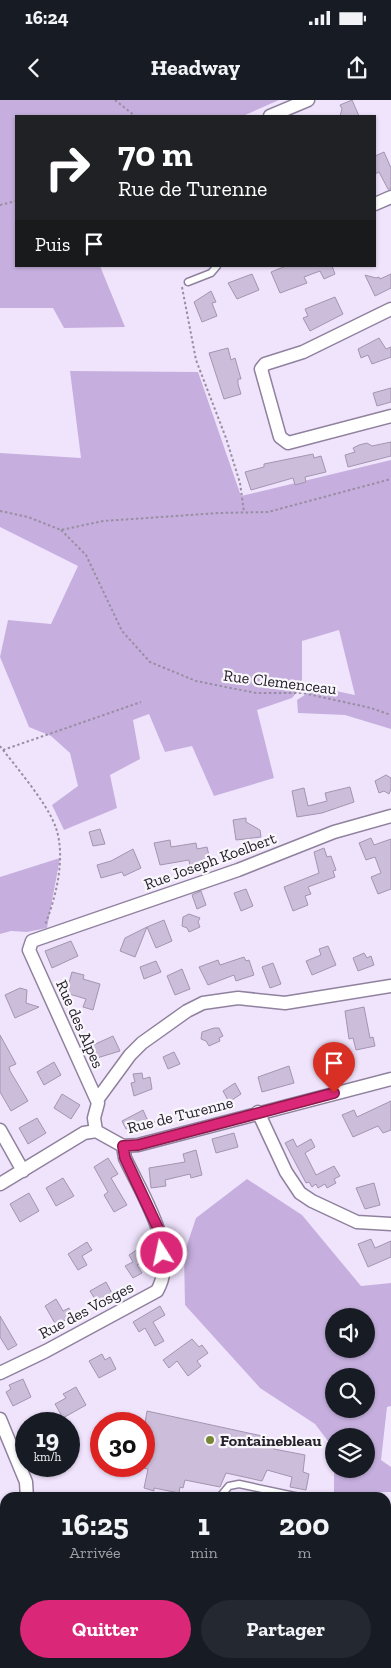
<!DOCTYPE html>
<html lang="fr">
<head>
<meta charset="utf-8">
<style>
  body { margin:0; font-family:"Zilla Slab",serif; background:#242831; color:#f1f3f6; height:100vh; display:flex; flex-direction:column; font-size:19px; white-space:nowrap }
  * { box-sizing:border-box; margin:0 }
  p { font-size:16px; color:#9ea1a6 }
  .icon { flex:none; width:28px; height:28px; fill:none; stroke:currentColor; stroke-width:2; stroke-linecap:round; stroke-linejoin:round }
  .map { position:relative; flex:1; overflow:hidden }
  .panel { position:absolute; left:0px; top:1392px; width:391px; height:176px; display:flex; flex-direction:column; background:#171b24; border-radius:15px 15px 0 0; box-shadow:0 1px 4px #0004 }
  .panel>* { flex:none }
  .banner { position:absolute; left:15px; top:15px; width:361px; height:152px; border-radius:0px; box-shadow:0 1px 4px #0004; background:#202124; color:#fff; overflow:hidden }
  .buttons { position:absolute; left:325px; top:1208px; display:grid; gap:10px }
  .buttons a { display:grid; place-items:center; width:50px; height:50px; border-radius:50%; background:#171b24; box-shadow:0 1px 4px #0004; font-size:25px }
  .speed { position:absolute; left:15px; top:1312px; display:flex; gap:10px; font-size:25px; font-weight:700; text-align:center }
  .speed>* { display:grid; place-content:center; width:65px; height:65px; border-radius:50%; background:#171b24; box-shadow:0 1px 4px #0004; line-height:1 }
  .speed small { font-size:12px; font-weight:400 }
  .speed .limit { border:8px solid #d22; background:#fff; color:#111 }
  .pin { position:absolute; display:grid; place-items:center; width:42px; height:42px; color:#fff; margin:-51px -21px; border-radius:50% 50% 50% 0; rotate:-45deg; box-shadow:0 0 5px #0007 }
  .pin .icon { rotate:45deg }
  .me { position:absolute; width:55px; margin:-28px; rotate:350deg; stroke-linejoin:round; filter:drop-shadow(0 0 4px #0008) }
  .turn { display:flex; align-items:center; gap:18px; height:105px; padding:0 20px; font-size:22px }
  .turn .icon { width:65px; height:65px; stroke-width:2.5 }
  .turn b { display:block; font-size:35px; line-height:42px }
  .then { display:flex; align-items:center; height:48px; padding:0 20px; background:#0003; gap:10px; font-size:19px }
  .eta { display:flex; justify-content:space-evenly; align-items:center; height:85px; text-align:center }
  .eta b { font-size:30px; font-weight:700; line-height:35px }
  .primary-button { display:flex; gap:10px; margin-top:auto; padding:10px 20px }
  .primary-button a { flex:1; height:58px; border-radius:30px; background:#db2777; color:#fff; font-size:20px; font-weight:700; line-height:58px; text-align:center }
  .primary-button a+a { background:#242831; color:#f1f3f6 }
  .status { display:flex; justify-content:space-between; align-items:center; height:35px; padding:0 25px; background:#171b24; direction:ltr }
  .status svg { height:14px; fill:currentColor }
  header { display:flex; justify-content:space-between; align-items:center; height:65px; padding:0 20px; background:#171b24; font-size:22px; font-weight:700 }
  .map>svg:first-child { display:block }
  .green { fill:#c6afde; fill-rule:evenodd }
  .building { fill:#ccbedb; stroke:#a395b1 }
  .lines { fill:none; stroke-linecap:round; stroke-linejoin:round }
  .service-casing { stroke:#90829e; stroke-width:9 }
  .minor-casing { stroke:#90829e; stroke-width:15 }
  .path { stroke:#988ea1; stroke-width:2; stroke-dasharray:2.5 2.5; stroke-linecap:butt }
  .service { stroke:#fff; stroke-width:6 }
  .minor { stroke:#fff; stroke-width:12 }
  .route-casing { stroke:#8e194d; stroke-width:12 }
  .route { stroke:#db2777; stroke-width:9 }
  .poi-dot { fill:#798634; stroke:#f9f6fc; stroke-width:2 }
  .labels { text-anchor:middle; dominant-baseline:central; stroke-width:4.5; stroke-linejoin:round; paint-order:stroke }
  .street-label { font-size:16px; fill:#27212c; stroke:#f9f6fc }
  .poi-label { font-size:16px; font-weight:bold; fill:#27212c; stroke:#f9f6fc; text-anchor:start }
</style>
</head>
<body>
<div class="status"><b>16:24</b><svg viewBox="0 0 49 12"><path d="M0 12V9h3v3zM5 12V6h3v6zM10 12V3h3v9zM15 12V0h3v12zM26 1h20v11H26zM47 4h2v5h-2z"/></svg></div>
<header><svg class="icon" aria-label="back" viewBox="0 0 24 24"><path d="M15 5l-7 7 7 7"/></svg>Headway<svg class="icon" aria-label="share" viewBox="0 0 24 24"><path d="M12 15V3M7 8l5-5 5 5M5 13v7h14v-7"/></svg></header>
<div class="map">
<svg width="391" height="1568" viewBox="0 0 391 1568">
  <rect width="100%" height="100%" fill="#f0e4fd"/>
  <path class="green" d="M0,0H279L243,16H16V166H100L125,227L64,228L53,208H0Z
    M70,271L198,272L241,396L391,360V629L345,615L298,613L297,600L317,587L355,595L339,530L302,541V586L292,598L257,610L274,678L214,696L192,646L165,652L149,614L133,620L140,659L110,675L117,708L64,730L52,705L78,686L70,653L51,636L29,627L0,557L8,520L51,524L78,466L0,427V353L81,358Z
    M60,758L47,828L27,832L11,831L0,834V777Z
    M247,1079L302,1115L361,1186L391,1183V1306L387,1307L381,1360L391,1367V1392H362L360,1397H334V1366V1369H366V1336H334V1349L315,1324L260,1288L185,1205L184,1154L196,1118ZM334,1216H366V1249H334ZM334,1276H366V1309H334Z"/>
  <path class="building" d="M352,0L359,16H340L342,9L340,5Z
    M384,52L391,68V89H388L379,72L375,74V56Z
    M286,166H332L335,174L324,179L320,171L304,177L307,183L280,193L271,172Z
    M252,174L259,190L237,199L228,183Z
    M391,174V188L375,196L365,175L376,178L379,177L380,179Z
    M211,191L216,202L212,203L217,216L202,222L194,202Z
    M335,197L343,214L310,231L303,218L308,216L305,209Z
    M379,238L386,249L391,247V257L372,264L368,255L361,258L358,249Z
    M228,248L231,260L235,258L241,279H238V284L241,294L224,299L209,253Z
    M391,288V302L377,306L373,293Z
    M391,342V356L348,367L345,355L355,352L353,348L359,345L367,343L372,346Z
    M313,354L314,358L321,356L326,372L305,377L306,382L295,385L293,378L251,390L245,372L264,367V364Z
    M386,675L391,678V689L389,694L384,691L379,693L375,681Z
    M350,687L354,702L322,713L297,717L292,691L304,688L308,706L327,701L325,693Z
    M246,718V722L260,730L261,737L236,740L233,720Z
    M100,729L105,744L93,746L89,732Z
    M371,738L374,745L391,739V789L378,794L371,777L381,773L375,757L366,760L359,743Z
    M170,740L171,747L196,743L197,749L207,747L210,760L204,761L205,764L190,767L189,760L160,765L154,743Z
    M324,748L327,757L331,756L336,770L333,771L335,777L308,787L311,794L305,796L308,805L293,811L284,787L319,773L314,752Z
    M133,749L141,768L124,776L122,772L101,778L97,765L111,761Z
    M246,789L253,806L241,811L234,793Z
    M201,791L206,805L197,809L192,795Z
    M189,814L200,818L198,822L200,827L189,832L187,828L182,826L183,817Z
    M164,820L172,841L156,848L147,827Z
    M147,827L135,857L120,851L125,838Z
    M71,841L78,856L52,868L45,851Z
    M328,846L336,865L312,875L306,861L321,855L319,849Z
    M364,853L367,858L371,856L374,865L358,871L353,858Z
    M244,857L246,861L249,860L254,875L236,881L234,875L208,885L199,867L218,860L220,865Z
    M156,861L161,872L144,879L140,867Z
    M273,863L281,884L270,888L262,867Z
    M182,869L190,889L175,895L167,876Z
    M72,872L84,875L83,879L100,884L93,910L83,907L86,899L66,893Z
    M20,888L27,890L26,903L39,907L15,918L5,895Z
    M364,907L370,938L373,937L375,946L356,950L353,938L349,939L345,911Z
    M214,928H219L223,936L219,938L220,941L209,946L206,941L201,939L202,932Z
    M0,935L16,964L9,967L10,971L28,1001L11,1011L0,992Z
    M113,936L120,951L97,958L91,946Z
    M330,946H333L337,955L333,956L338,969L327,973L318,950Z
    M174,952L180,964L168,969L163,957Z
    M54,962L61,975L44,985L37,972Z
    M289,966L294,983L262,992L258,977Z
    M142,973L143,979L150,977L152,989L134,996L131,983L135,982L133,974Z
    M235,983L241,994L229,1002L223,991Z
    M62,994L80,1005L71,1019L54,1008Z
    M391,1001V1030L383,1033L378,1026L353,1037L342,1015L354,1010L357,1017Z
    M143,1010L147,1019L156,1022L139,1030L137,1024L126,1029L122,1021Z
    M37,1018L46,1033L28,1044L19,1028Z
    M234,1033L238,1047L216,1053L212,1039Z
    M293,1039L297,1047L311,1039L315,1047L305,1053L316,1075L334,1066L340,1076L334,1079L336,1083L327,1088L325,1084L318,1088L316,1084L312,1087L309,1082L306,1083L285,1043Z
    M196,1050L202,1075L191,1078L190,1074L165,1080L166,1086L151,1088L149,1068L185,1062L183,1054Z
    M108,1058L118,1074L111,1078L127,1105L114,1112L104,1095L108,1092L94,1067Z
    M63,1078L74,1096L56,1106L46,1088Z
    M374,1083L380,1105L365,1109L356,1088Z
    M29,1093L39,1111L20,1122L10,1104Z
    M371,1139L375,1148L391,1141V1157L368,1167L358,1144Z
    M87,1142L92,1150L82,1156L87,1165L78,1170L68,1154Z
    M143,1146L149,1158L137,1165L142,1173L133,1178L125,1166L133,1162L129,1155Z
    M106,1182L113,1195L98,1204L90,1191Z
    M56,1199L63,1211L69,1208L73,1216L56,1225L45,1206Z
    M160,1206L165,1215L153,1222L164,1241L155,1246L145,1228L139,1232L133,1222Z
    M0,1216L17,1245L8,1250L0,1237Z
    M192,1239L199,1247L202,1245L208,1253L197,1261L201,1266L188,1276L177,1261L169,1268L163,1260Z
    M102,1254L105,1260L110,1257L116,1269L99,1278L89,1261Z
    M23,1279L31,1297L13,1306L6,1292L11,1289L9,1285Z
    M76,1287L86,1305L63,1318L55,1304L66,1298L63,1294Z
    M147,1311L276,1339L274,1349L305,1355L303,1372L309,1374L306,1390L290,1387L292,1377L267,1370L262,1381L226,1373L220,1387L185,1380L183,1388L180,1387L179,1393L154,1388V1391L144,1388L148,1369L144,1368V1329Z"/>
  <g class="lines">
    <g class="service-casing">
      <path id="service" d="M188,182L211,173L217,166
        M219,1398L229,1386L239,1384L304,1398
        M386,1418H391"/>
    </g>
    <g class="minor-casing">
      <path id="minor" d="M270,16L308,0
        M375,104L391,97
        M391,209L303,252L265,264L261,269L280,337L288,343L391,316
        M97,1000L130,955L142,943L187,911L203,903L238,898L285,903L391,886
        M258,1012L286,1072L300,1093L312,1101L357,1122L391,1124
        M0,1030L23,1071
        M96,1031L94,1018L98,1003L29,850L32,841L238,770L334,732L391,716
        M96,1031L123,1046L138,1045L391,979
        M0,1084L84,1033L96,1031
        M0,1273L46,1251L157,1191C180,1151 142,1095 125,1058L123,1046
        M0,1319L26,1382L27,1398
        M386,1506L391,1500
        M0,1551L5,1546
        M336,1568L340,1564"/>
    </g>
    <path class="path" d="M115,0L135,16
      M0,105L16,101
      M182,187L196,260L226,338L240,383L244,412
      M0,411L28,417L61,430L103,421L219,413L268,412L391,379
      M61,430L86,455L122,531L150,562L196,581L256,593H303L371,608L391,615
      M0,646C16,667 48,704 56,728C66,758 56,797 45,825
      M3,650L141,602"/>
    <use href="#service" class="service"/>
    <use href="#minor" class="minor"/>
  </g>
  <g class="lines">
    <g class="route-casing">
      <path id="route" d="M162,1153L163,1139L125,1058L123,1046L138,1045L334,993"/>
    </g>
    <use href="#route" class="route"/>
  </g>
  <circle class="poi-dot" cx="210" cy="1340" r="5"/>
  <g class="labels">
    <g class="street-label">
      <text transform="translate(280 582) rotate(7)">Rue Clemenceau</text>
      <text transform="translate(210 761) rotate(-20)">Rue Joseph Koelbert</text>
      <text transform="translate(80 924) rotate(66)">Rue des Alpes</text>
      <text transform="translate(180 1015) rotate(-14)">Rue de Turenne</text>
      <text transform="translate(86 1210) rotate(-28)">Rue des Vosges</text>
    </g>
    <g class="poi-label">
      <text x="220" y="1340">Fontainebleau</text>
    </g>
  </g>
</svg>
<div class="buttons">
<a><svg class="icon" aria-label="sound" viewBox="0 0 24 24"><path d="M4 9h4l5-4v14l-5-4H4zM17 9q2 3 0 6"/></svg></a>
<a><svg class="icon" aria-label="search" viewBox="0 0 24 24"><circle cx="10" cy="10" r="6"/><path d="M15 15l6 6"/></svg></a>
<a><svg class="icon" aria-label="layers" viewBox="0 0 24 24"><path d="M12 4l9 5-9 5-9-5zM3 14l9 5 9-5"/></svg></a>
</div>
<div class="speed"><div>19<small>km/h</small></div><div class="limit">30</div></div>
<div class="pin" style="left:334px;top:993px;background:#d93025"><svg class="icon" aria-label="arrive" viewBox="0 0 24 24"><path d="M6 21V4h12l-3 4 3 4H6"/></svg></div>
<svg class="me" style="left:162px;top:1153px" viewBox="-20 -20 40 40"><circle r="17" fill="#db2777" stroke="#fff" stroke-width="3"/><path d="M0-11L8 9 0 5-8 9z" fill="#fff"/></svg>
<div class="banner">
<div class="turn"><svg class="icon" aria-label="right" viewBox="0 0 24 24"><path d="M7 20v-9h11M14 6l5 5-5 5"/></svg><div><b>70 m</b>Rue de Turenne</div></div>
<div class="then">Puis<svg class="icon" aria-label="arrive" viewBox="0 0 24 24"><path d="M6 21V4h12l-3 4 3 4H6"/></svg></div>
</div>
<section class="panel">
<div class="eta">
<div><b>16:25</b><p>Arrivée</p></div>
<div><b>1</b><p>min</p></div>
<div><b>200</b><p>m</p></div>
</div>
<div class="primary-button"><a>Quitter</a><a>Partager</a></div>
</section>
</div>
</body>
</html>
